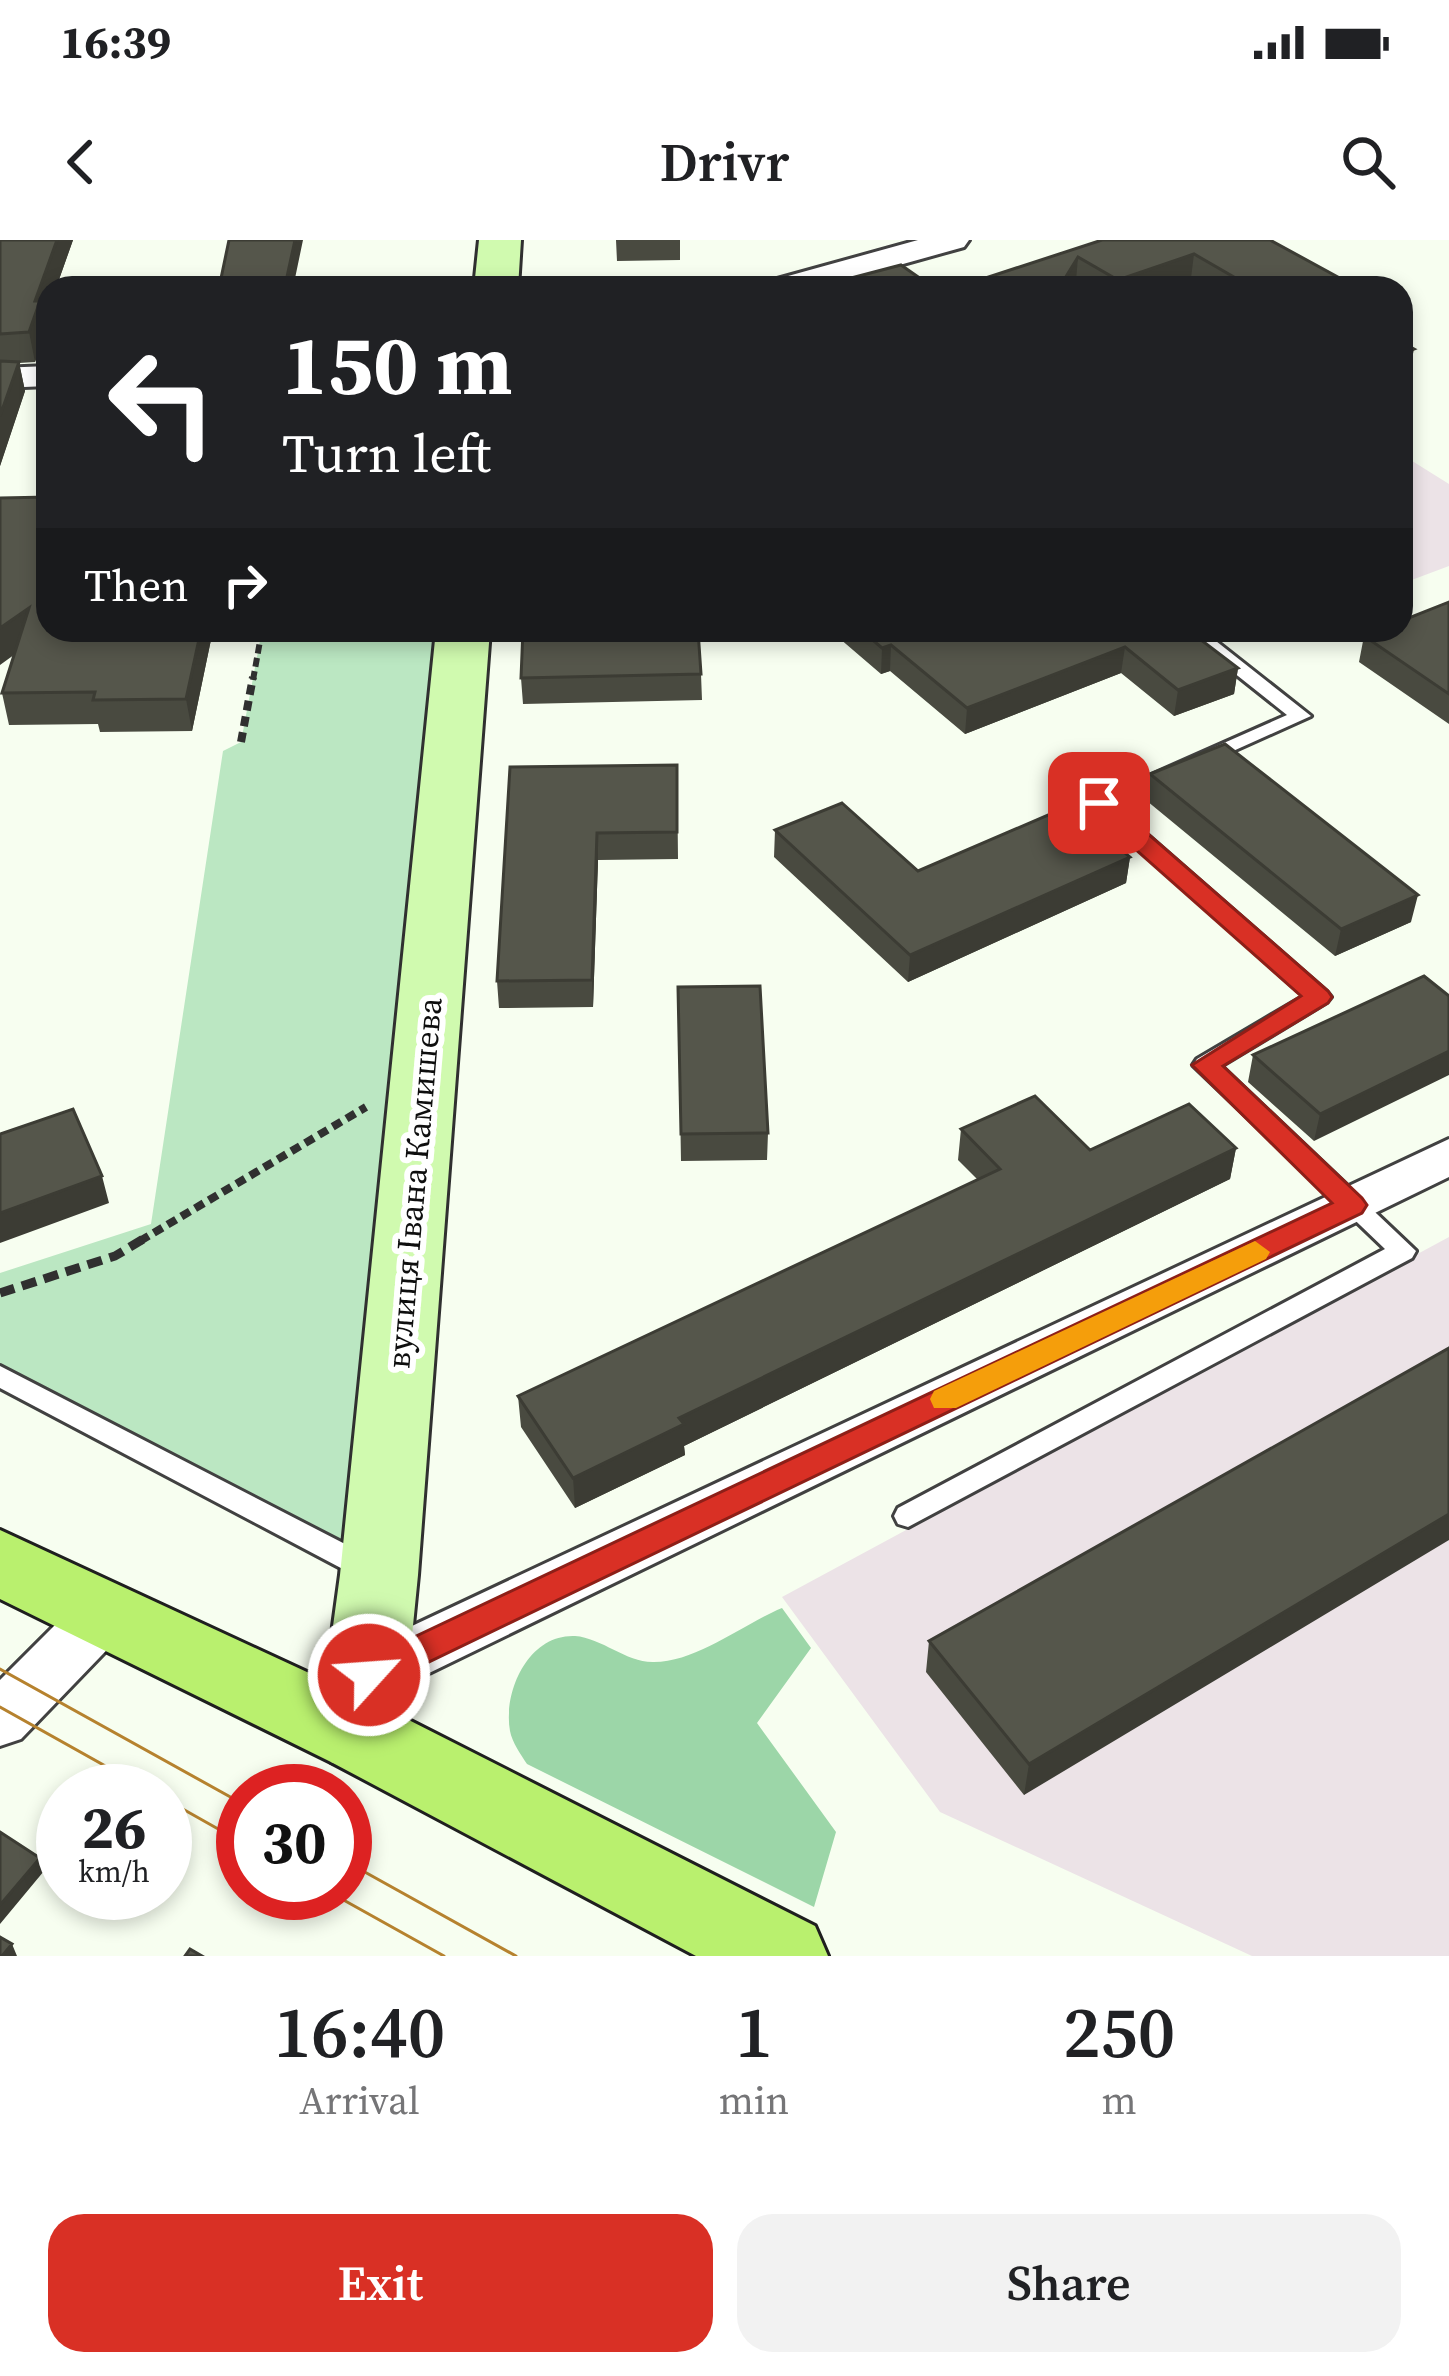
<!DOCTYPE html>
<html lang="en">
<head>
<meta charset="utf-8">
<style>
  body { margin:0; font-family:"Source Serif 4",serif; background:#f2f2f2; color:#202124; height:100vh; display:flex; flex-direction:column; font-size:45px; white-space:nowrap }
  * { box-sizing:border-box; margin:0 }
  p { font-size:39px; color:#757577 }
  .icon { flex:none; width:66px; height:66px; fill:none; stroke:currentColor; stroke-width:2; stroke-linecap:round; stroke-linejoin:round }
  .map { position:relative; height:1716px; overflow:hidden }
  .sheet { display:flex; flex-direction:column; background:#fff; flex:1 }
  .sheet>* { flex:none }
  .guide { position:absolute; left:36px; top:36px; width:1377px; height:366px; border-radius:36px; box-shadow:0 6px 18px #0003; background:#202124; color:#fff; overflow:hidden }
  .speed { position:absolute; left:36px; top:1524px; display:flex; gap:24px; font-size:60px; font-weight:700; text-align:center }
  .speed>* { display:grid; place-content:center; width:156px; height:156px; border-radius:50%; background:#fff; box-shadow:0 6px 18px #0003; line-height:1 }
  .speed small { font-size:30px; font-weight:400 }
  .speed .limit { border:18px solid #d22; background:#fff; color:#111 }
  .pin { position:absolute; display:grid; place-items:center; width:102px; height:102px; color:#fff; margin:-51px; border-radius:24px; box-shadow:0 6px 18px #0006 }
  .me { position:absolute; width:132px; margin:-66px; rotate:64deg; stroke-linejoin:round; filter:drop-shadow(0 0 9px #0008) }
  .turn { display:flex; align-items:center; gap:42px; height:252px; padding:0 48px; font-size:54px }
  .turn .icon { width:156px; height:156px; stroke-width:2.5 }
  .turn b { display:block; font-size:84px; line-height:102px }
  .then { display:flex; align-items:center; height:114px; padding:0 48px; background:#0003; gap:24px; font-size:45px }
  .eta { display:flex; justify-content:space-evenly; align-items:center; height:204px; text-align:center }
  .eta b { font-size:72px; font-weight:600; line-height:84px }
  .action { display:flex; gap:24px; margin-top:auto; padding:24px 48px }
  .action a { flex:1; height:138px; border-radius:36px; background:#d93025; color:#fff; font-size:48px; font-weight:600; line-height:138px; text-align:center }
  .action a+a { background:#f2f2f2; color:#202124 }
  .status { display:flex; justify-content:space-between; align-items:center; height:84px; padding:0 60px; background:#fff; direction:ltr }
  .status svg { height:33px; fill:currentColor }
  header { display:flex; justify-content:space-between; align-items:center; height:156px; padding:0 48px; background:#fff; font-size:54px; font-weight:600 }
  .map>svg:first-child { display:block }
  .industrial { fill:#ece3e7 }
  .green { fill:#bbe7c2 }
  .forest { fill:#9cd6a8 }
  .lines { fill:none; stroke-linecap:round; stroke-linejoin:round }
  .lane-casing { stroke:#414141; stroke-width:6 }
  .street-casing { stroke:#414141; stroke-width:6 }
  .secondary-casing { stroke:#303030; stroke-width:6 }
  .primary-casing { stroke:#1f1f1f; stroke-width:6 }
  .path-far2 { stroke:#303030; stroke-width:6; stroke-dasharray:9 4.5; stroke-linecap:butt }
  .path-far1 { stroke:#303030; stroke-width:8; stroke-dasharray:10 6; stroke-linecap:butt }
  .path { stroke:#303030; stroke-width:9; stroke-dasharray:15 8; stroke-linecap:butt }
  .lane { fill:#fff; fill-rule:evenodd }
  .street { fill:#fff; fill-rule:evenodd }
  .secondary { fill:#d0faaf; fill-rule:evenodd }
  .primary { fill:#b9f06e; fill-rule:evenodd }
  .tram { stroke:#b6822e; stroke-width:3 }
  .wall { fill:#494a40 }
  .shaded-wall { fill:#3c3c34 }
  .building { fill:#55564b; stroke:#3c3c34; stroke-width:3 }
  .route { fill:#d93025; stroke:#8d1f18; stroke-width:3 }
  .slow { fill:#f59e0b }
  .labels { text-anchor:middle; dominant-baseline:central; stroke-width:12; stroke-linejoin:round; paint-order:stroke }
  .street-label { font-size:33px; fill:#0e0e0e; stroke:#fff }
</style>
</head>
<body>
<div class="status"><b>16:39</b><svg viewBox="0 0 49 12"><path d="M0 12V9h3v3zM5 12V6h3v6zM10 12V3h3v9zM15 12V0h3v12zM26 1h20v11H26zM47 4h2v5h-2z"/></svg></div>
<header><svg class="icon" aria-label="back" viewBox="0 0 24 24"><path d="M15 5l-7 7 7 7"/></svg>Drivr<svg class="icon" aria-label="search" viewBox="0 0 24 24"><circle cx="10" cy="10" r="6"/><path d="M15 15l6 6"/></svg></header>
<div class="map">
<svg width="1449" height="1716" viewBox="0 0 1449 1716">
  <rect width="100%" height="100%" fill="#f7fef0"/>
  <path class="industrial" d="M1401,214L1449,244V326L1409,341L1401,336Z
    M1449,997V1716H1252L940,1572L782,1357Z"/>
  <path class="green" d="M262,390H463L379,1335L0,1136V1033L151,984L223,511L241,502Z"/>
  <path class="forest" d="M782,1368L811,1408L757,1483L836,1592L814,1667L527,1524C521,1515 512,1502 510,1491C503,1452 528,1394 575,1396C602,1398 627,1423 654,1422C697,1422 743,1384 782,1368Z"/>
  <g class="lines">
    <g class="lane-casing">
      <path id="lane" d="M1180,390H1202L1311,476L1113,565L1327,752L1331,757L1327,762L1221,826L1416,1011L1412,1018L908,1287L898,1284L894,1276L898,1268L1385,1009L1193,825L1197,819L1304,756L1088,563L1287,475Z
        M0,1126L376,1320L380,1328L376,1336L366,1340L356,1336L0,1148Z"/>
    </g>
    <g class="street-casing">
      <path id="street" d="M918,0H969L964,7L817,48H765L770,41Z
        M48,126V146L0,148V128Z
        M1449,899V937L390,1452L369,1459L348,1452L339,1434L348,1416Z
        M105,1349L126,1356L134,1373L126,1390L21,1499L0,1506V1440L84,1356Z"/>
    </g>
    <g class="secondary-casing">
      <path id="secondary" d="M479,0H521L518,48H474Z
        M436,390H490L418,1335L402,1496L389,1522L360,1532L331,1522L318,1496L340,1335Z"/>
    </g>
    <g class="primary-casing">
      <path id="primary" d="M0,1290L389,1470L815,1686L828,1716H696L331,1522L0,1359Z"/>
    </g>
    <path class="path-far2" d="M253,440L262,390"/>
    <path class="path-far1" d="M241,502L253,437
      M140,1001L366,867"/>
    <path class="path" d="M0,1053L115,1016L145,998"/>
    <use href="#lane" class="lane"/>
    <use href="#street" class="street"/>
    <use href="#secondary" class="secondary"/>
    <use href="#primary" class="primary"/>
    <path class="tram" d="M0,1429L243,1564
      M0,1467L150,1551
      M165,1559L243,1603
      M345,1621L516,1716
      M331,1653L444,1716"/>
  </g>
  <path class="wall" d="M0,0H73L56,48H48V70L44,80L46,91L35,122L19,123L25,151L0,226Z
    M616,0H680V20L617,21Z
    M1102,0H1270L1358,48H1208L1191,38L1161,48H1088L1076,41L1071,48H955Z
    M1449,362V484L1359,422L1364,396Z
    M48,390H213L192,491L100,492L98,484L9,485L2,453L13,416Z
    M839,390H1188L1238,428L1234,454L1174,476L1121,433L965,494L890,431L881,434L839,398Z
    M701,434L702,460L523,464L521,438Z
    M677,525L678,619L598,620L593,767L499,768L497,741L510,527Z
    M1150,534L1411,682L1335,716L1147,561Z
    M775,590L918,631L1130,617L1126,643L908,742L774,617Z
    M1424,736L1314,901L1248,842L1253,815Z
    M678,747L768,893L767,920L681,921Z
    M961,889L1090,910L1236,908L1230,939L684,1206L685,1215L575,1268L521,1187L518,1156L978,940L958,920Z
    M1449,1108L1024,1555L926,1432L929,1401Z"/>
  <path class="shaded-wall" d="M57,0H73L56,48H48V70L44,80L46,91L35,122L29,92L35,61Z
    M295,0H303L293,48H282Z
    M1194,14L1191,38L1161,48H1117L1118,40Z
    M1078,17L1076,41L1071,48H1059Z
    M1414,109L1409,133L1401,137V114Z
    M19,122L25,151L0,226V176Z
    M29,368L36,399L0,425V388Z
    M201,390H213L192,491L186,459Z
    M891,405L890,431L881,434L882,408Z
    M1125,407L1121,433L965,494L967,468Z
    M1238,428L1234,454L1174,476L1178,450Z
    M597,593L598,620L593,767L592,740Z
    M1130,617L1126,643L908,742L910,715Z
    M1418,655L1411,682L1335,716L1341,689Z
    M1449,811V835L1314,901L1320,874Z
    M1236,908L1230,939L684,1206L685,1215L575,1268L573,1238L679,1178Z
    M102,936L109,963L0,1003V973Z
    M1449,1274V1300L1024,1555L1029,1524Z
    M40,1618L44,1631L0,1684V1665Z
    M12,1704L17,1716H2Z"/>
  <path class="building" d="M0,0H57L35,61H40L29,92L0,94Z
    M229,0H295L285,46L282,48H219Z
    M1102,0H1270L1358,48H1253L1194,14L1118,40L1078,17L1059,48H955Z
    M901,25L934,48H813Z
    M1401,102L1414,109L1401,114Z
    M0,121L19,122L0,176Z
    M48,257V390H201L186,459L93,460L95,452L2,453L29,368L0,388V258Z
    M1449,362V454L1364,396L1380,390H1401V381Z
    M523,390H698L701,434L521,438Z
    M861,390H1188L1238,428L1178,450L1125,407L967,468L891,405L882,408Z
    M1225,504L1418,655L1341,689L1150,534Z
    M677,525V592L597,593L592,740L497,741L510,527Z
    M842,563L918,631L1069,566L1130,617L910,715L775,590Z
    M1424,736L1449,756V811L1320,874L1253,815Z
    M760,746L768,893L681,894L678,747Z
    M1035,856L1090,910L1189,864L1236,908L679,1178L684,1184L573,1238L518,1156L1000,929L961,889Z
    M73,869L102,936L0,973V894Z
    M1449,1108V1274L1029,1524L929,1401Z
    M0,1592L40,1618L0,1665Z
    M0,1697L12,1704L2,1716H0Z
    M190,1709L202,1716H185Z"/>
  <path class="route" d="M1099,556L1107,558L1328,751L1332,757L1328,763L1223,826L1362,958L1367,965L1362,973L381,1445L369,1449L357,1445L352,1435L357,1424L1332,963L1192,825L1301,756L1090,569V558Z"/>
  <path class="slow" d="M1255,1001L1270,1012L1266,1019L956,1168H934L930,1159L934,1151Z"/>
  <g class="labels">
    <g class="street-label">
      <text transform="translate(414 943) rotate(-85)">вулиця Івана Камишева</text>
    </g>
  </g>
</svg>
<div class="speed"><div>26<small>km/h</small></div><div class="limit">30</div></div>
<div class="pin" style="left:1099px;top:563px;background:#d93025"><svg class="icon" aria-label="arrive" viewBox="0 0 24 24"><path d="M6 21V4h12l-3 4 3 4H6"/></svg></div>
<svg class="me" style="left:369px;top:1435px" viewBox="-20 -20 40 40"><circle r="17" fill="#d93025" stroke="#fff" stroke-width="3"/><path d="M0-11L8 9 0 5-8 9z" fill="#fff"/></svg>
<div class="guide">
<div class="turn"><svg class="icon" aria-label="left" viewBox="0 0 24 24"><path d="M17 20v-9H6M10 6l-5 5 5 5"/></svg><div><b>150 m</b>Turn left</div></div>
<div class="then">Then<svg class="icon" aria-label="right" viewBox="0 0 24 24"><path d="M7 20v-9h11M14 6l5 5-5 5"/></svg></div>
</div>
</div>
<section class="sheet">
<div class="eta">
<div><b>16:40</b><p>Arrival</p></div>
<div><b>1</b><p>min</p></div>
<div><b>250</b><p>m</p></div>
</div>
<div class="action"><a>Exit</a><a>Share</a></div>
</section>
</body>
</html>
